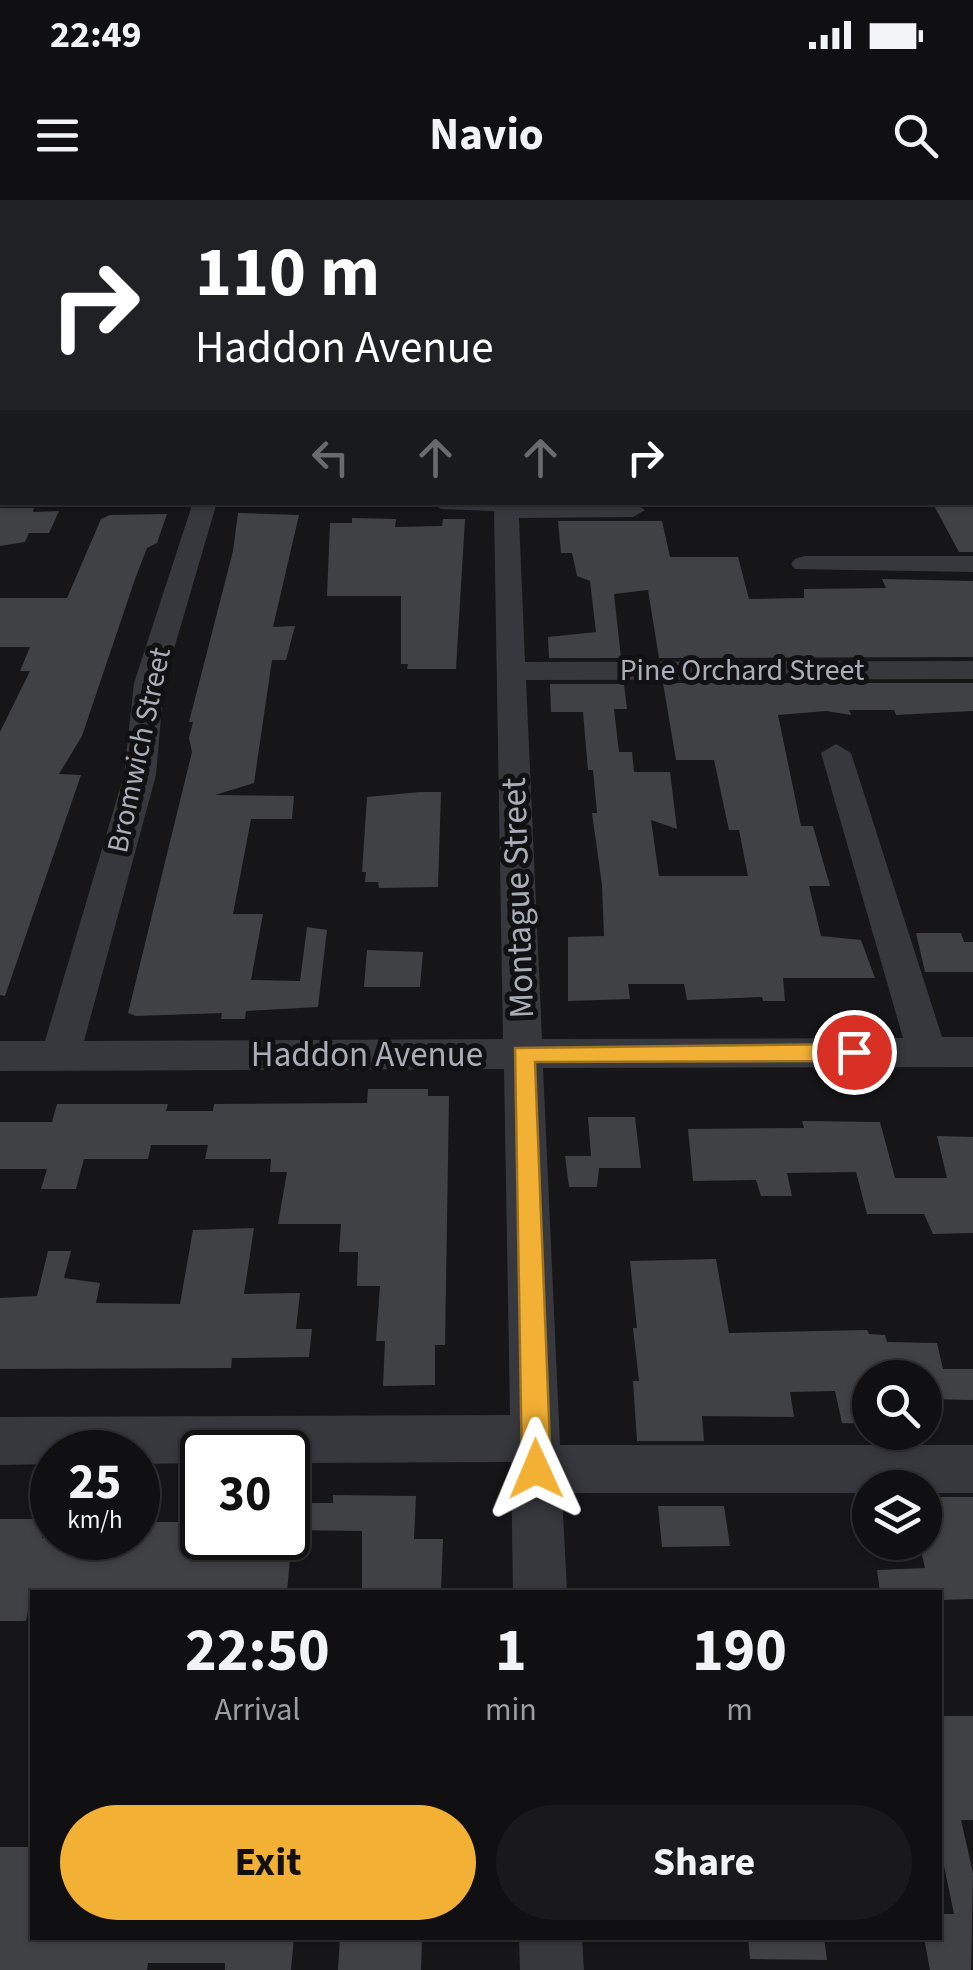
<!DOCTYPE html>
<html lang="en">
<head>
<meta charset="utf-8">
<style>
  body { margin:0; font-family:"Source Sans 3",sans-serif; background:#19191b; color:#f1f3f6; height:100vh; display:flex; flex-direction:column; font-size:38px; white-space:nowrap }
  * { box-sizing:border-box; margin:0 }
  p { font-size:32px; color:#9c9d9f }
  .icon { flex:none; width:55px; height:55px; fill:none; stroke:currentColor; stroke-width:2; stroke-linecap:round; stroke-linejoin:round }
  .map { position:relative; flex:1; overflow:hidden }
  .side { position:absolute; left:30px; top:1390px; width:912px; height:350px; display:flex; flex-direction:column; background:#101012; border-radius:0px; box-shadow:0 2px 8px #0004,0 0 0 2px #303032 }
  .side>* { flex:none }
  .top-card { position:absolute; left:0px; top:0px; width:975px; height:305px; box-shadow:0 2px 8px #0004,0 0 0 2px #303032; background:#202124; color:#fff; overflow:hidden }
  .controls { position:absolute; left:852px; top:1160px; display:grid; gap:20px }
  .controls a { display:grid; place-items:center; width:90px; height:90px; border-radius:50%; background:#101012; box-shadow:0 2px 8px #0004,0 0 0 2px #303032; font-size:50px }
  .speed { position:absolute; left:30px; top:1230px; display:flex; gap:20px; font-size:50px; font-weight:700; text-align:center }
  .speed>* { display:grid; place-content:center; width:130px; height:130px; border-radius:50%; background:#101012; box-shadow:0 2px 8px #0004,0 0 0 2px #303032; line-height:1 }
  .speed small { font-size:25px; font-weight:400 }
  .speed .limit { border:5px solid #111; border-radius:15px; background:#fff; color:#111 }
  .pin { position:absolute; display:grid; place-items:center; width:85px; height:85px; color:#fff; margin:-42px; border:5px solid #fff; border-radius:50%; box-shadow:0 2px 10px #0007 }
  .me { position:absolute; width:110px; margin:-55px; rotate:359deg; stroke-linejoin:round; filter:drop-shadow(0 0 8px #0008) }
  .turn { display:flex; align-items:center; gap:35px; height:210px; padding:0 30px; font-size:45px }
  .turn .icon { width:130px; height:130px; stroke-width:2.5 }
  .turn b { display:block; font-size:70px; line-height:85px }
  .lanes { display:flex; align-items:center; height:95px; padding:0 30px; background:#0003; justify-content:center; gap:50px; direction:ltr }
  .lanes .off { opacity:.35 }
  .eta { display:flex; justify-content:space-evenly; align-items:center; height:170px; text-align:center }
  .eta b { font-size:60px; font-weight:700; line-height:70px }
  .button { display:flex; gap:20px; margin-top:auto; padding:20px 30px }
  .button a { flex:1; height:115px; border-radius:60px; background:#f2b134; color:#111; font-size:40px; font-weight:700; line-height:115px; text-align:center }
  .button a+a { background:#19191b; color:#f1f3f6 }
  .status { display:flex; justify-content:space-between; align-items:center; height:70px; padding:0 50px; background:#101012; direction:ltr }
  .status svg { height:28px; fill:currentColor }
  header { display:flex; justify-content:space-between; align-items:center; height:130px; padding:0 30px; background:#101012; font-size:45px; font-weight:700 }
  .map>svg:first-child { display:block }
  .building { fill:#404145 }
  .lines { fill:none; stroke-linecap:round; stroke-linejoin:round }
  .minor { fill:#37383d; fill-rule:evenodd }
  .route { fill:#f2b134; stroke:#9d7322; stroke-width:2.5 }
  .labels { text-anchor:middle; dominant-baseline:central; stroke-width:10; stroke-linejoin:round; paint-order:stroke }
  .far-street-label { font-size:30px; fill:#a8adb8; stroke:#111113 }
  .street-label { font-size:35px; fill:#a8adb8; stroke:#111113 }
</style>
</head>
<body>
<div class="status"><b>22:49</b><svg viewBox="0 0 49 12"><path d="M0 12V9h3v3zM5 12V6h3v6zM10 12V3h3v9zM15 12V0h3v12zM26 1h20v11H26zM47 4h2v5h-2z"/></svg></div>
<header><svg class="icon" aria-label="menu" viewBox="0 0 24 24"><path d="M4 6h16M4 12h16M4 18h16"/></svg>Navio<svg class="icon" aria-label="search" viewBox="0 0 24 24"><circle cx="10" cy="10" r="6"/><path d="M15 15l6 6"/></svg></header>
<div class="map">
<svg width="973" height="1770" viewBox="0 0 973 1770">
  <rect width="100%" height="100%" fill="#161618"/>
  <path class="building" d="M932,302H973V352H959Z
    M0,308H34L33,312L59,311L49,333H29L25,342L0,346Z
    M238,313L299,315L273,427L295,426L286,460H272L254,583L215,595L294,596L292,619H251L233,714H263L251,780L300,781L307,727L327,730L318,807L246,811L245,819H221L222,813L136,816L128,813L192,552L189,538L193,522H189L233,351Z
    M167,314L157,343L147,348L135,379L82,536L59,574L81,575L5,796L0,795V532L30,471H20L30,447H0V398H67L101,319L110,315Z
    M352,318L396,319L395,327L442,326L443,319H465L456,469H407L408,464H401V396H327L330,323H352Z
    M558,321H662L670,357H738L749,399L804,398V389L886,388L882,379L973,381V457L659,458L648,390L614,394L621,458H549L548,437L596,432L590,381L577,376L572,353H561Z
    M663,483H973V511L896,515L894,510H849L851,515L826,511L778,515L801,626H813L830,686H809L821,736L861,740L875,778H783L785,801H763L762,797L687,800L684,784H628L630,799L568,801V737L604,736L602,685L592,613H597L593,570H588L583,512H551L550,484H624L627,509H614L619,552H632L634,572H670L677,629L651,620L659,676H748L739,630H729L714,560H676Z
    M420,592H441L438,687L379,688L378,682H365L366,672H362L367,597Z
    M916,733H961L964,742H973V772H925Z
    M367,750L423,752L420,787H364Z
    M368,889H428V896H449L445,1145H435V1185L383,1186L385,1141H376L380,1086H357L358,1052H339L341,1024H278L287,972H270L271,959H205L208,945H151L148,959H84L76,989H41L47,969H0V922H52L57,904H168L166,911H213L214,904L367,903Z
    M588,917H635L641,968H599L597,987H569L565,956H591Z
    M802,921L880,922L895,978H947L937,936L973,937V1033L933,1034L924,1014H867L856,972L787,973L792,996H761L756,980L693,981L688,929L804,928Z
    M254,1028L244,1094L300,1093L296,1129H312L309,1157L232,1158L231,1168L0,1169V1098L37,1096L48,1051H71L64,1078L100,1083L96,1103L180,1104L193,1030Z
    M716,1059L729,1133L867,1130L869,1134L885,1135L887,1142L937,1143L943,1169H973V1200L925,1199V1178H870V1224L842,1223L835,1191L790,1192L794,1217L702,1216L704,1241H637L633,1181H639L633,1128H637L630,1061Z
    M333,1295L416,1296L414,1339H443L441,1392H362V1331L288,1330V1303H333Z
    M925,1297H973V1399L940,1400V1392H880L877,1370L925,1368L919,1342H925Z
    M658,1306H724L730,1346L662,1347Z
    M0,1319H46L42,1338H139L141,1322H193L191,1336L292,1338L287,1392H32L26,1421H0Z
    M940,1516H973V1620H961L973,1673L971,1770H930L924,1738H940V1714H954L940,1647Z
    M0,1647H32V1738H294L291,1770H225V1763H148L147,1770H0Z
    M340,1738H422L421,1770H338Z
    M748,1738H824L827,1760L750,1759Z"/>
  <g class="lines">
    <path class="minor" d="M485,0H501V2H485Z
      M646,0H666L667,2H648Z
      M732,0H752L753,2H734Z
      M972,16H973V26H972Z
      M0,29H2V39H0Z
      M0,94L2,95V106H0Z
      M972,115H973V128H972Z
      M972,173H973V185H972Z
      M0,187H2V199H0Z
      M0,275L2,276V290H0Z
      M193,302H217L164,483L156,575L84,841L503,839L494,311L441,309L429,302L633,303L645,310L633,317L519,318L525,462L973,461V479L526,480L542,839L903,838L821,553L836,544L851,553L942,837H973V867L543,868L560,1245H973V1293H925V1288H870V1293H562L567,1392H513L511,1262L288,1263V1252H202V1263L138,1264V1252H52V1264L0,1265V1217L510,1215L504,869L0,871V841H45L124,575L134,483Z
      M804,356H973V372L795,369L791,364L795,359Z
      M519,1738H582L584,1770H520Z"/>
  </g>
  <path class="route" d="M854,844L865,852L854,861L535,862L551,1269L546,1279L536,1283L526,1279L522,1269L515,848Z"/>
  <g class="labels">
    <g class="far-street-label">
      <text x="742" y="470">Pine Orchard Street</text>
      <text transform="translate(139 550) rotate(-78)">Bromwich Street</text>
    </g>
    <g class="street-label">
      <text transform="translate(518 698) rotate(-92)">Montague Street</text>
      <text x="367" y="855">Haddon Avenue</text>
    </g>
  </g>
</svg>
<div class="controls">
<a><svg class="icon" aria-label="search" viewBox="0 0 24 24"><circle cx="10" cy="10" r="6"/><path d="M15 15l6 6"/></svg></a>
<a><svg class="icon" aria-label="layers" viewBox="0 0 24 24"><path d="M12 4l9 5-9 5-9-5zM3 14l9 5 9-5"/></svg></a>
</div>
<div class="speed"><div>25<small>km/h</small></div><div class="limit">30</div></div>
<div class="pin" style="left:854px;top:852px;background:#d93025"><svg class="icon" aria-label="arrive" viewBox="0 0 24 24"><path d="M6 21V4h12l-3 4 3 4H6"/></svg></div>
<svg class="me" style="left:536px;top:1269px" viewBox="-20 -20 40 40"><path d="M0-17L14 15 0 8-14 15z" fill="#f2b134" stroke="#fff" stroke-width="4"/></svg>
<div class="top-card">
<div class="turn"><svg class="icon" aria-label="right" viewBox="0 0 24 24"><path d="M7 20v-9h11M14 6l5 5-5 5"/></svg><div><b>110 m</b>Haddon Avenue</div></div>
<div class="lanes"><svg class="icon off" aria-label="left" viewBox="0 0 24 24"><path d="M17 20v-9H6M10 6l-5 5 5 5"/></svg><svg class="icon off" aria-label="ahead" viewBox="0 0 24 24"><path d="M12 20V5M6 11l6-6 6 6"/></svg><svg class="icon off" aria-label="ahead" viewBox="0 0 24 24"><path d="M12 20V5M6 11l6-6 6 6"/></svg><svg class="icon" aria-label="right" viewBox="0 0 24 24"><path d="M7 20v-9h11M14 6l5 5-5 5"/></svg></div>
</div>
<section class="side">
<div class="eta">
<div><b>22:50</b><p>Arrival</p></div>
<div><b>1</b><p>min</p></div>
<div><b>190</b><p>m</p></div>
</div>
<div class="button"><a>Exit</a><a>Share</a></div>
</section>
</div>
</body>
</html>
